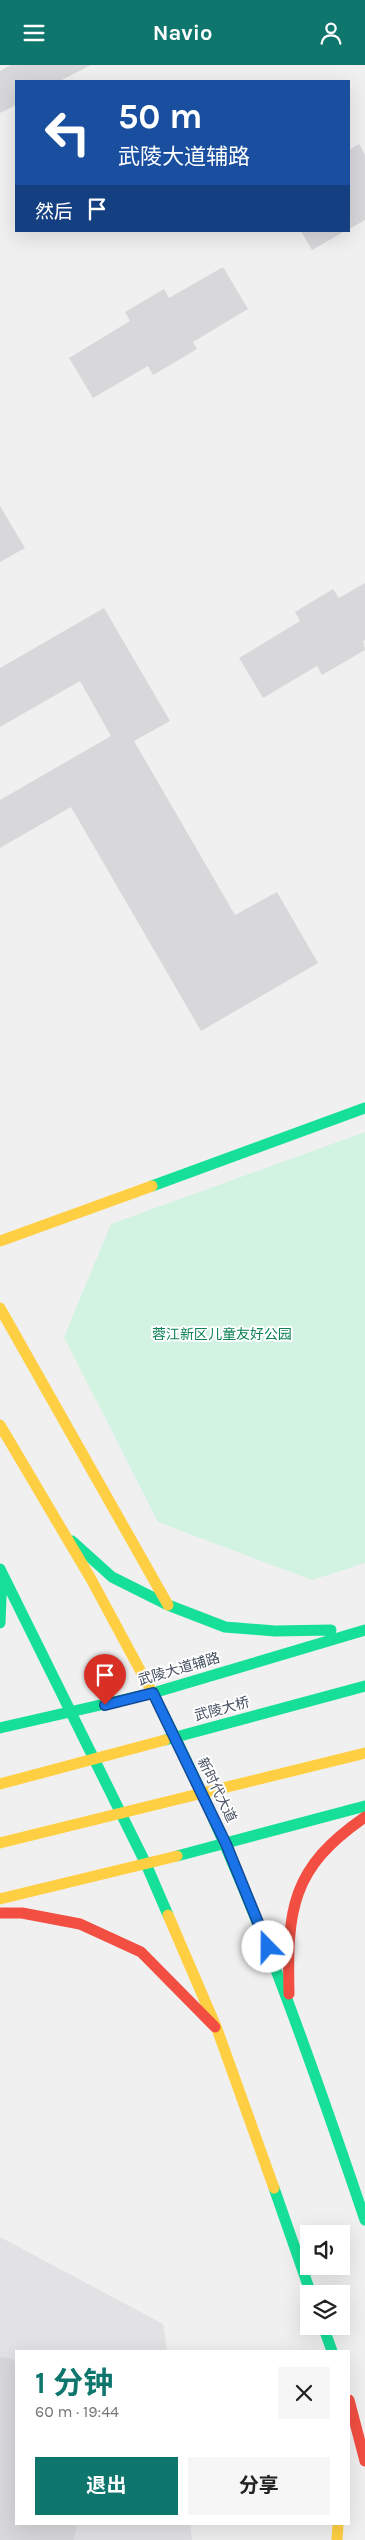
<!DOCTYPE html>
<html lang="zh">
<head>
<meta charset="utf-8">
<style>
  body { margin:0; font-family:Karla,"Noto Sans SC",sans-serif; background:#f6f6f6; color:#222; height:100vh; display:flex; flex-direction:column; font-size:19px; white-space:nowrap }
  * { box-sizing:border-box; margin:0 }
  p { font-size:16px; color:#767676 }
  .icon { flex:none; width:28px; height:28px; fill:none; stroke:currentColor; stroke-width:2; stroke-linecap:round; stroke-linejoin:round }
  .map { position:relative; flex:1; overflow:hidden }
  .side { position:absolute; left:15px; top:2285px; width:335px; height:175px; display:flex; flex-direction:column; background:#fff; border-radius:0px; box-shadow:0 5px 20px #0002 }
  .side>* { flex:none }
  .top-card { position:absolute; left:15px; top:15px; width:335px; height:152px; border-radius:0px; box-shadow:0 5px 20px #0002; background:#1a4fa0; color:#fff; overflow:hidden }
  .buttons { position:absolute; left:300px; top:2160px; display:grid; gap:10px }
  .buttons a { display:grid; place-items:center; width:50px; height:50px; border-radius:0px; background:#fff; box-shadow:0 5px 20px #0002; font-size:25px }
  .pin { position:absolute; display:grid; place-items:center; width:42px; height:42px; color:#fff; margin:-51px -21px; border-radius:50% 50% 50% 0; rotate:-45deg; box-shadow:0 0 5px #0007 }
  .pin .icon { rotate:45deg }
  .me { position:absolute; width:55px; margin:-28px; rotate:338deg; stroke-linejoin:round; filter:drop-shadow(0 0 4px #0008) }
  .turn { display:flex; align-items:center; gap:18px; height:105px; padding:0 20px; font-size:22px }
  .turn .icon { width:65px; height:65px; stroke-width:2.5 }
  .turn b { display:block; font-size:35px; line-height:42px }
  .then { display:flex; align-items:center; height:48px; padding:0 20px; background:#0003; gap:10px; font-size:19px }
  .round { display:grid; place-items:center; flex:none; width:52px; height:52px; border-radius:0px; background:#f6f6f6 }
  .overview { display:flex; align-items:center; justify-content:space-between; height:85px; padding:0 20px }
  h1 { font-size:30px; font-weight:700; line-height:38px; color:#0f766e }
  .cta { display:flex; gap:10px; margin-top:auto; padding:10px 20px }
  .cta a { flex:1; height:58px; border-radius:0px; background:#0f766e; color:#fff; font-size:20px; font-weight:700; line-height:58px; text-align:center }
  .cta a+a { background:#f6f6f6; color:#222 }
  header { display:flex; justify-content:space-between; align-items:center; height:65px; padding:0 20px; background:#0f766e; color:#fff; font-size:22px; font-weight:700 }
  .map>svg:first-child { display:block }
  .education { fill:#e2e1e3 }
  .green { fill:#d2f2e2 }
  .building { fill:#d8d8db }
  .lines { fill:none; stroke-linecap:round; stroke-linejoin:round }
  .fast { stroke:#16e098; stroke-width:11 }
  .slow { stroke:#ffcf43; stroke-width:11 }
  .jam { stroke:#f24e42; stroke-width:11 }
  .route-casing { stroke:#114b97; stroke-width:12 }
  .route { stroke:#1a73e8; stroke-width:9 }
  .labels { text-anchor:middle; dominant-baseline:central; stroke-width:4; stroke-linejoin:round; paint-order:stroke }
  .park-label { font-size:14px; fill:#0e8256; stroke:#fff }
  .street-label { font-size:14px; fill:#454f5f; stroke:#fff }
</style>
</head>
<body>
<header><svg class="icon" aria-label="menu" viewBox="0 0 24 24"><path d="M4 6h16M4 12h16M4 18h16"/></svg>Navio<svg class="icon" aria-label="person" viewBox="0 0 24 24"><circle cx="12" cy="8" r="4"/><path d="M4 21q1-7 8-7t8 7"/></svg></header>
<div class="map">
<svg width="365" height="2475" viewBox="0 0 365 2475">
  <rect width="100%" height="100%" fill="#f1f0f0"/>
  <path class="education" d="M0,2172L163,2259L167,2286H16V2459H190L192,2475H0Z"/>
  <path class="green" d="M365,1067V1498L312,1515L158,1457L64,1272L111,1159Z"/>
  <path class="building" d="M11,0H91L60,16H16V40L0,48V6Z
    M359,79L365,90V155L349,164V85Z
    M301,166H345L312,185Z
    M223,202L248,244L193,277L197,284L153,310L148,301L93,333L69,293L130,256L125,247L164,224L169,233Z
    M0,441L25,483L0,497Z
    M365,518V575L363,576L365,585L322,610L317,601L263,633L239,593L300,556L295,547L333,524L339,533Z
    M104,543L170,656L134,676L235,850L277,827L318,898L201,966L71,742L0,783V735L111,671L80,616L0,662V603Z
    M0,2292L16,2295V2459H77L74,2475H0Z"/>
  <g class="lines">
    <path class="fast" d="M152,1121L365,1043
      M72,1476L112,1512L168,1540L225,1562L275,1566L331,1565
      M0,1504L146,1799L168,1850
      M0,1558L2,1508
      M161,1644C246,1811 305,1978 365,2155
      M0,1663L153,1628L365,1565
      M165,1675L365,1621
      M177,1791L365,1741
      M274,2123L311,2229
      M323,2261L332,2286"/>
    <path class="slow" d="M0,1176L152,1121
      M0,1243L168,1540
      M0,1360L91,1514L161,1644
      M0,1719L165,1675
      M0,1778L365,1688
      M0,1834L177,1791
      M168,1850L217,1964L274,2123
      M337,2475L338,2459"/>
    <path class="jam" d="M0,1848H22L80,1859L141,1887L215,1962
      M289,1929C287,1844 291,1803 365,1752
      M349,2335L365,2396"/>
  </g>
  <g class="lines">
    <g class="route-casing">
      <path id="route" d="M105,1640L153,1628L226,1779L268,1882"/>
    </g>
    <use href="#route" class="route"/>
  </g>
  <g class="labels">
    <g class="park-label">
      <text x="222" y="1269">蓉江新区儿童友好公园</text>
    </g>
    <g class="street-label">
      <text transform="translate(179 1604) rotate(-16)">武陵大道辅路</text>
      <text transform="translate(222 1644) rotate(-15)">武陵大桥</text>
      <text transform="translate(217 1725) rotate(64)">新时代大道</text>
    </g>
  </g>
</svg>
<div class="buttons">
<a><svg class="icon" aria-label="sound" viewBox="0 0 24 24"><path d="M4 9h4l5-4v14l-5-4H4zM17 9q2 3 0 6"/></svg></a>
<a><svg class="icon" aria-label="layers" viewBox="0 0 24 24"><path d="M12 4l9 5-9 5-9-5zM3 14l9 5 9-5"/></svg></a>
</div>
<div class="pin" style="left:105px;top:1640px;background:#d93025"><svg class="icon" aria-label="arrive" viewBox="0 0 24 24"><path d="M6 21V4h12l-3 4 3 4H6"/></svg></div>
<svg class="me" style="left:268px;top:1882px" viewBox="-20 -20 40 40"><circle r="19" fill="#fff"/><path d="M0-13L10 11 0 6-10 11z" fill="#1a73e8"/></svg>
<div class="top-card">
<div class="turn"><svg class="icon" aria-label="left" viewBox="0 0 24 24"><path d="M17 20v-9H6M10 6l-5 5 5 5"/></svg><div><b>50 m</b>武陵大道辅路</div></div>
<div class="then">然后<svg class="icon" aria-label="arrive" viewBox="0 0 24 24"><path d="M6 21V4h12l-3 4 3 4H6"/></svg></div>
</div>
<section class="side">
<div class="overview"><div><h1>1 分钟</h1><p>60 m · 19:44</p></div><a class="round"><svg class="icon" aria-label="close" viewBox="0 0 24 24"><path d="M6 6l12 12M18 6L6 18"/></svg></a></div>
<div class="cta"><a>退出</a><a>分享</a></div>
</section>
</div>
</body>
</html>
